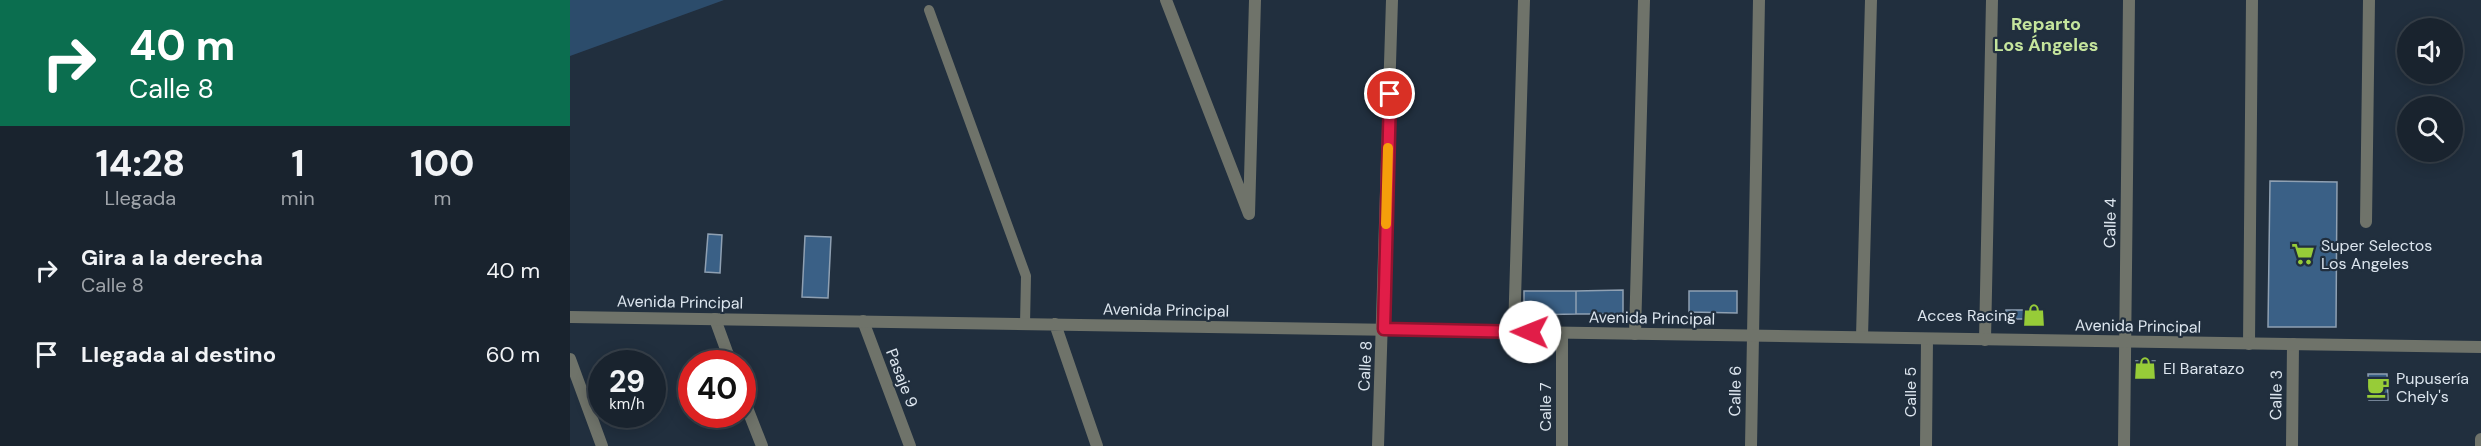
<!DOCTYPE html>
<html lang="es">
<head>
<meta charset="utf-8">
<style>
  body { margin:0; font-family:"DM Sans",sans-serif; background:#222b36; color:#f1f3f6; height:100vh; display:flex; flex-direction:column; font-size:22px; white-space:nowrap }
  * { box-sizing:border-box; margin:0 }
  p { font-size:20px; color:#9fa4aa }
  .icon { flex:none; width:33px; height:33px; fill:none; stroke:currentColor; stroke-width:2; stroke-linecap:round; stroke-linejoin:round }
  .map { position:relative; flex:1; overflow:hidden }
  .details { display:flex; flex-direction:column; background:#19232e; width:570px }
  .details>* { flex:none }
  .hud { background:#0b6e4f; color:#fff; overflow:hidden }
  .buttons { position:absolute; left:1827px; top:18px; display:grid; gap:12px }
  .buttons a { display:grid; place-items:center; width:66px; height:66px; border-radius:50%; background:#19232e; box-shadow:0 3px 15px #0003,0 0 0 2px #37404a; font-size:30px }
  .speed { position:absolute; left:18px; top:350px; display:flex; gap:12px; font-size:30px; font-weight:700; text-align:center }
  .speed>* { display:grid; place-content:center; width:78px; height:78px; border-radius:50%; background:#19232e; box-shadow:0 3px 15px #0003,0 0 0 2px #37404a; line-height:1 }
  .speed small { font-size:15px; font-weight:400 }
  .speed .limit { border:9px solid #d22; background:#fff; color:#111 }
  .pin { position:absolute; display:grid; place-items:center; width:51px; height:51px; color:#fff; margin:-26px; border:3px solid #fff; border-radius:50%; box-shadow:0 2px 6px #0007 }
  .me { position:absolute; width:66px; margin:-33px; rotate:271deg; stroke-linejoin:round; filter:drop-shadow(0 0 4px #0008) }
  .turn { display:flex; align-items:center; gap:21px; height:126px; padding:0 30px; font-size:27px }
  .turn .icon { width:78px; height:78px; stroke-width:2.5 }
  .turn b { display:block; font-size:42px; line-height:51px }
  .eta { display:flex; justify-content:space-evenly; align-items:center; height:102px; text-align:center }
  .eta b { font-size:36px; font-weight:800; line-height:42px }
  ul { padding:0; list-style:none }
  li { display:flex; align-items:center; gap:18px; height:84px; padding:0 30px }
  li div { flex:1 }
  li b { display:block; font-size:22px }
  li em { font-style:normal }
  main { display:flex; flex:1; min-height:0 }
  .map>svg:first-child { display:block }
  .green { fill:#2c4c6b }
  .building { fill:#3a6086; stroke:#8fa0b2; stroke-width:1.5 }
  .lines { fill:none; stroke-linecap:round; stroke-linejoin:round }
  .service { stroke:#6f736a; stroke-width:10 }
  .pedestrian { stroke:#6f736a; stroke-width:12 }
  .minor { stroke:#6f736a; stroke-width:12 }
  .tertiary { stroke:#6f736a; stroke-width:12 }
  .route-casing { stroke:#92132f; stroke-width:15 }
  .route { stroke:#e11d48; stroke-width:10 }
  .slow { stroke:#f59e0b; stroke-width:10 }
  .labels { text-anchor:middle; dominant-baseline:central; stroke-width:4.5; stroke-linejoin:round; paint-order:stroke }
  .street-label { font-size:16px; fill:#dce5ee; stroke:#212f3e }
  .poi-label { font-size:16px; fill:#dce5ee; stroke:#212f3e; text-anchor:start }
  .neighbourhood-label { font-size:18px; font-weight:bold; fill:#c5e59d; stroke:#212f3e }
</style>
</head>
<body>
<main>
<section class="details">
<div class="hud">
<div class="turn"><svg class="icon" aria-label="right" viewBox="0 0 24 24"><path d="M7 20v-9h11M14 6l5 5-5 5"/></svg><div><b>40 m</b>Calle 8</div></div>
</div>
<div class="eta">
<div><b>14:28</b><p>Llegada</p></div>
<div><b>1</b><p>min</p></div>
<div><b>100</b><p>m</p></div>
</div>
<ul>
<li><svg class="icon" aria-label="right" viewBox="0 0 24 24"><path d="M7 20v-9h11M14 6l5 5-5 5"/></svg><div><b>Gira a la derecha</b><p>Calle 8</p></div><em>40 m</em></li>
<li><svg class="icon" aria-label="arrive" viewBox="0 0 24 24"><path d="M6 21V4h12l-3 4 3 4H6"/></svg><div><b>Llegada al destino</b></div><em>60 m</em></li>
</ul>
</section>
<div class="map">
<svg width="1911" height="446" viewBox="0 0 1911 446">
  <rect width="100%" height="100%" fill="#212f3e"/>
  <path class="green" d="M0,0H154L0,56Z"/>
  <path class="building" d="M1700,181L1767,182L1766,327H1698Z
    M138,234L152,235L150,273L135,272Z
    M235,236L261,237L258,298L232,297Z
    M1053,290V314H1006V291Z
    M954,291H1006V314L954,315Z
    M1119,291H1167V313L1119,312Z
    M1436,310H1455V319H1436Z
    M1455,310H1472V320L1455,319Z
    M1566,361H1585V376H1566Z
    M1798,374H1817L1818,400H1799Z"/>
  <g class="lines">
    <path class="service" d="M359,10L456,276L455,324"/>
    <path class="pedestrian" d="M596,0L679,214L685,0
      M1796,222L1799,0
      M944,332L954,0
      M1065,334L1074,0
      M1183,336L1189,0
      M1292,337L1301,0
      M1415,340L1422,0
      M1679,344L1682,0"/>
    <path class="minor" d="M145,319L161,363
      M293,321L340,446
      M0,359L32,446
      M172,395L192,446
      M808,446L822,0
      M992,446V333
      M1181,446L1183,336
      M1356,446L1357,339
      M1554,446L1559,0
      M1722,446L1723,344
      M1911,446V439"/>
    <path class="tertiary" d="M0,317L1911,347
      M485,324L527,446"/>
  </g>
  <g class="lines">
    <g class="route-casing">
      <path id="route" d="M820,94L814,329L960,332"/>
    </g>
    <use href="#route" class="route"/>
    <path class="slow" d="M816,224L818,148"/>
  </g>
  <defs>
    <g id="supermarket-bare" transform="scale(1.8)"><path d="M-6-5.5h2.5l.6 2H6L4.5 2H-2.5L-4.4-4H-6ZM-1.5 3.2a1.3 1.3 0 1 0 .1 0ZM3 3.2a1.3 1.3 0 1 0 .1 0Z" fill="#97cc38" stroke="#212f3e" stroke-width="2.5" paint-order="stroke"/></g>
    <g id="shop-bare" transform="scale(1.8)"><path d="M-5-2.5h2.3a2.7 3.5 0 0 1 5.4 0H5L5.5 6h-11ZM-1.5-2.5h3a1.5 2.3 0 0 0-3 0Z" fill="#97cc38" stroke="#212f3e" stroke-width="2.5" paint-order="stroke"/></g>
    <g id="cafe-bare" transform="scale(1.8)"><path d="M-5.5-4.5H6V0H3Q3 3.5 0 3.5H-2.5Q-5.5 3.5-5.5 0ZM3-3.2v2h1.7v-2ZM-6 4.5H4V6H-6Z" fill="#97cc38" stroke="#212f3e" stroke-width="2.5" paint-order="stroke"/></g>
  </defs>
  <g fill-rule="evenodd">
    <use href="#supermarket-bare" x="1733" y="254"/>
    <use href="#shop-bare" x="1464" y="315"/>
    <use href="#shop-bare" x="1575" y="368"/>
    <use href="#cafe-bare" x="1808" y="387"/>
  </g>
  <g class="labels">
    <g class="street-label">
      <text transform="translate(1540 223) rotate(-89)">Calle 4</text>
      <text transform="translate(110 302) rotate(1)">Avenida Principal</text>
      <text transform="translate(596 310) rotate(1)">Avenida Principal</text>
      <text transform="translate(1082 318) rotate(1)">Avenida Principal</text>
      <text transform="translate(1568 326) rotate(1)">Avenida Principal</text>
      <text transform="translate(795 366) rotate(-87)">Calle 8</text>
      <text transform="translate(332 378) rotate(69)">Pasaje 9</text>
      <text transform="translate(1165 391) rotate(-89)">Calle 6</text>
      <text transform="translate(1340 392) rotate(-90)">Calle 5</text>
      <text transform="translate(1706 395) rotate(-89)">Calle 3</text>
      <text transform="translate(975 407) rotate(-90)">Calle 7</text>
    </g>
    <g class="poi-label">
      <text x="1751" y="245">Super Selectos<tspan x="1751" dy="18">Los Angeles</tspan></text>
      <text x="1446" y="315" text-anchor="end">Acces Racing</text>
      <text x="1593" y="368">El Baratazo</text>
      <text x="1826" y="378">Pupusería<tspan x="1826" dy="18">Chely's</tspan></text>
    </g>
    <g class="neighbourhood-label">
      <text x="1476" y="24">Reparto<tspan x="1476" dy="21">Los Ángeles</tspan></text>
    </g>
  </g>
</svg>
<div class="buttons">
<a><svg class="icon" aria-label="sound" viewBox="0 0 24 24"><path d="M4 9h4l5-4v14l-5-4H4zM17 9q2 3 0 6"/></svg></a>
<a><svg class="icon" aria-label="search" viewBox="0 0 24 24"><circle cx="10" cy="10" r="6"/><path d="M15 15l6 6"/></svg></a>
</div>
<div class="speed"><div>29<small>km/h</small></div><div class="limit">40</div></div>
<div class="pin" style="left:820px;top:94px;background:#d93025"><svg class="icon" aria-label="arrive" viewBox="0 0 24 24"><path d="M6 21V4h12l-3 4 3 4H6"/></svg></div>
<svg class="me" style="left:960px;top:332px" viewBox="-20 -20 40 40"><circle r="19" fill="#fff"/><path d="M0-13L10 11 0 6-10 11z" fill="#e11d48"/></svg>
</div>
</main>
</body>
</html>
